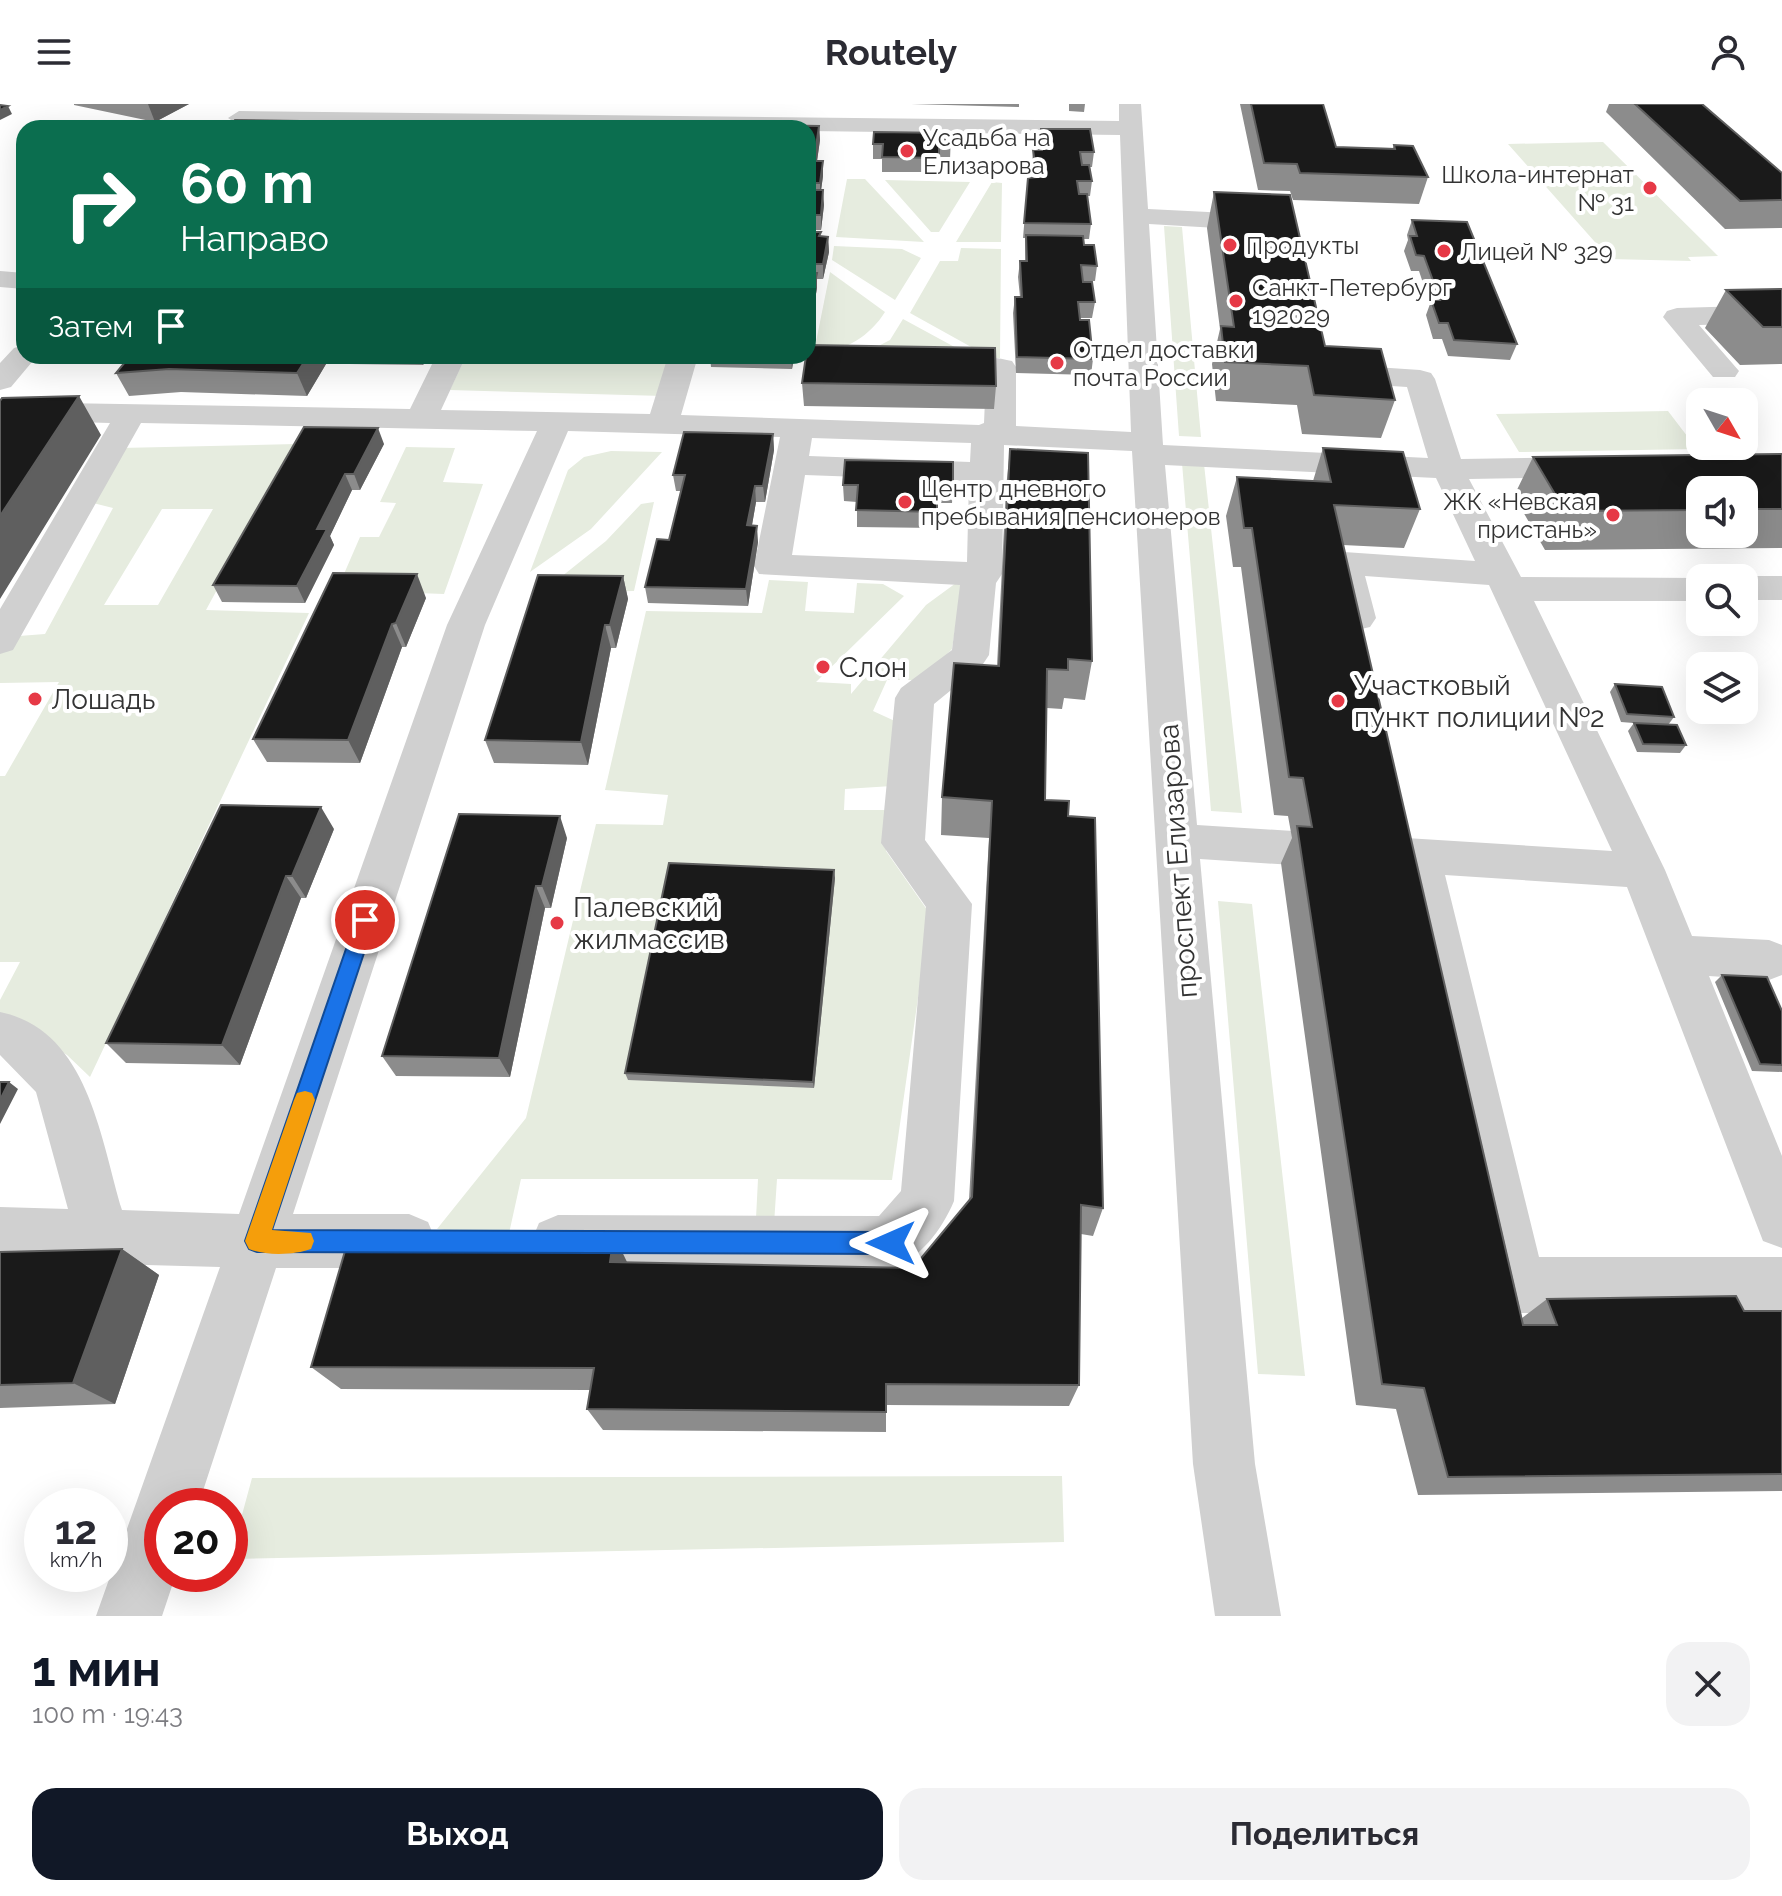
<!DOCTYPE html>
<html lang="ru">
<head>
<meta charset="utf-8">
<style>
  body { margin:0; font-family:Raleway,sans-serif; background:#f2f2f3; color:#2b2b33; height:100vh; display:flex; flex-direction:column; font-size:30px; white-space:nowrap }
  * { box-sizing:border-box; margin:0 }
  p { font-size:26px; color:#7c7c81 }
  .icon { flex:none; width:44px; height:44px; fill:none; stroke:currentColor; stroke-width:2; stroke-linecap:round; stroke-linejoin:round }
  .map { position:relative; height:1512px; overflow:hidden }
  .panel { display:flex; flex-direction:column; background:#fff; flex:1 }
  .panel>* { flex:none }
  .hud { position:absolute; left:16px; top:16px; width:800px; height:244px; border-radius:24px; box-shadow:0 8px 32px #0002; background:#0b6e4f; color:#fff; overflow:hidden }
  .needle { width:52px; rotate:129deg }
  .controls { position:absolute; left:1686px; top:284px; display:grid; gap:16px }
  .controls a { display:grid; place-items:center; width:72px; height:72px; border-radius:16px; background:#fff; box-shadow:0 8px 32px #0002; font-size:40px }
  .speed { position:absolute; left:24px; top:1384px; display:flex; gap:16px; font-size:40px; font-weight:700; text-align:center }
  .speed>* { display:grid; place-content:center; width:104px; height:104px; border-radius:50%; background:#fff; box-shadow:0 8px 32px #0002; line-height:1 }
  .speed small { font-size:20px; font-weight:400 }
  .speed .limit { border:12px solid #d22; background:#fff; color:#111 }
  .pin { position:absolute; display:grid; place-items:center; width:68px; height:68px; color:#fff; margin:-34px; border:4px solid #fff; border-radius:50%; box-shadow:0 2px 8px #0007 }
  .me { position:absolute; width:88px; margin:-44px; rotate:270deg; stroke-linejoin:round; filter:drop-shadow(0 0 6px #0008) }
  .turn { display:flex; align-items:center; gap:28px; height:168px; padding:0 32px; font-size:36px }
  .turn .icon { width:104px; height:104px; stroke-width:2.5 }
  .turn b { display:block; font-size:56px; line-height:68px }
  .then { display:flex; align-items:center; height:76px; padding:0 32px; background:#0003; gap:16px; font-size:30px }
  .round { display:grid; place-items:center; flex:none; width:84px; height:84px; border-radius:24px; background:#f2f2f3 }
  .head { display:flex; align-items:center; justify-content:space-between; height:136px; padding:0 32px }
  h1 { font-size:48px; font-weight:700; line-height:60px; color:#111827 }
  .button { display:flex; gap:16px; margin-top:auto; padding:16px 32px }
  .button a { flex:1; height:92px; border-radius:24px; background:#111827; color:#fff; font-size:32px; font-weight:700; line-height:92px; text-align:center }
  .button a+a { background:#f2f2f3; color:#2b2b33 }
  header { display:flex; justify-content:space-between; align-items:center; height:104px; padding:0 32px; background:#fff; font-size:36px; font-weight:700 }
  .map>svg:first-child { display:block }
  .green { fill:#e6ecdf; fill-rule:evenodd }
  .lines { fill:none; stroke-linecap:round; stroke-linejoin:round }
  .minor { fill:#d0d0d0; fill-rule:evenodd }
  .wall { fill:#8c8c8c; fill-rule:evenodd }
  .shaded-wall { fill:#5f5f5f }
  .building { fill:#1a1a1a; stroke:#5f5f5f; stroke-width:2 }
  .route { fill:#1a73e8; stroke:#114b97; stroke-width:2 }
  .slow { fill:#f59e0b }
  .poi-dot { fill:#e63946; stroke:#fff; stroke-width:3 }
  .labels { text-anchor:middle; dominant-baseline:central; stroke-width:8; stroke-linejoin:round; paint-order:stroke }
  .far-poi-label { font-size:24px; fill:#333; stroke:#fff; text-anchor:start }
  .poi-label { font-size:28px; fill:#333; stroke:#fff; text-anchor:start }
  .street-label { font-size:28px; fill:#333; stroke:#fff }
</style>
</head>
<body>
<header><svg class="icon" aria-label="menu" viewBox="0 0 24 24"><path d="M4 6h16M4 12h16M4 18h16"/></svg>Routely<svg class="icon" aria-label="person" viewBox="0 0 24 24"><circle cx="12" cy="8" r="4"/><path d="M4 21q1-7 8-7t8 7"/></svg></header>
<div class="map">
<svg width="1782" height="1512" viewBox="0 0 1782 1512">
  <rect width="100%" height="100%" fill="#fff"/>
  <path class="green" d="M1603,38L1707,141L1718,152L1688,153L1691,157L1610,155L1508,40Z
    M847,75H865L924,138L836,133Z
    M885,76L970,78L939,128H931Z
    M992,78L1002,79L1001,138H956Z
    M1164,122L1182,123L1201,333L1179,332Z
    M834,142L902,145L921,154L895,196L832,156Z
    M961,144L1001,145L1000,254H991L910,209L940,157H958Z
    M830,168L885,208C870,232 844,249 814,248Z
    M903,215L973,253L863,250L890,236Z
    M466,252H674L664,292L450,286Z
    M1668,307L1697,345L1519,348L1496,310Z
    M296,340L206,506L309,509L90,973L67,951L0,909V896L20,858H0V672H5L59,578L0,579V544L6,533L45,530L113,404L85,397L120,344ZM162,405H213L158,501H104Z
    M406,343L455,344L443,378L483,380L444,490L337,486L360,433H379L396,399L380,398Z
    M611,347L662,348L591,425L530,468L568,366L584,353Z
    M1182,359L1204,360L1242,709L1211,707Z
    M654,398L634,487L541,489L606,437L641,400Z
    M769,476L808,478L805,507L854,509L857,479L883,480L904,492L816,578L851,580V590L926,501L956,479H962L952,545L923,576H887L873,607L897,618L892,682L845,685L844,706H889L886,747L930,810L892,1076L777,1075L773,1135L755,1134L758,1075H521L508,1134L437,1125L526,1014L596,720L663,721L668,691L605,686L646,507L762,509Z
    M1218,797L1252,800L1305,1272L1258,1270Z
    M1062,1372L1064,1438L230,1455L252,1374Z"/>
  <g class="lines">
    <path class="minor" d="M1119,0H1141L1148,105L1268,111L1281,119L1268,127L1149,120L1163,341L1428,354L1407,283L1330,278L1319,275L1315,269L1319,263L1330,260L1420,266L1431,269L1435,275L1461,355L1589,353L1601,356L1605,363L1601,370L1589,373L1469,375L1521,473L1703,474H1700V497H1534L1665,766L1692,832L1769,836L1782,841V871L1769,876L1709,872L1782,1052V1144L1763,1137L1627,783L1445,771L1539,1153H1782V1209H1518L1498,1201L1490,1181L1400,768L1375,762L1368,750L1375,738L1390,733L1612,747L1489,481L1365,472L1376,514L1370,523L1357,526L1344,523L1338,514L1326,459L1331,451L1344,448L1475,457L1436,374L1165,361L1197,721L1293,727L1308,732L1315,744L1308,756L1293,761L1200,755L1255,1360L1281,1512H1215L1193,1360L1132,347L1004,341L1002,470L996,479L989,551L983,560L934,600L925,736L972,800L954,1097C942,1126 920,1154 891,1166L558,1165L539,1157L531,1138L539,1119L558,1111L879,1112L901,1087L926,803L881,739L895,594L901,584L952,546L960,481L759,470L754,462L780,333L568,327L485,521L293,1110H409L428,1118L436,1137L428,1156L409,1164H276L198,1402H162V1470H176L162,1512H96L220,1163L0,1157V1103L68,1105L36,988L0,951V908C88,926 100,1033 122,1106L239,1110L447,521L537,327L141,319L13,546L0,550V505L110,319L0,316V298L410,305L436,252H466L441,306L650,310L668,252H698L681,311L979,321L984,319L986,272L925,268L921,262L925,256C950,250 987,251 1012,257L1016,263V322L1131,328L1120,31L808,27V24L239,21L228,14L239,7L1119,17ZM812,334L971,339L970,358L809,352ZM805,371L969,377L967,458L792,451Z
      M0,167L24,169V185L0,183Z
      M1782,201V219L1699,221L1739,267L1735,273H1713L1663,213L1667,207L1677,204Z
      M24,241V252H37L11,283L0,286V259L14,244Z
      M1744,472H1782V496H1744V474H1738Z"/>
  </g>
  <path class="wall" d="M74,0H189L155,18L74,1Z
    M911,0H1019V3Z
    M1069,0H1085L1084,8L1069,7Z
    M1240,0H1323L1336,43L1393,44L1394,41L1428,73L1419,100L1293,96L1290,87L1258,86Z
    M1609,0H1702L1782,69V124L1725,125L1606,8Z
    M819,22L820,36L817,57H823V72L821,86L824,101L821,126H813V128L821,132L828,133L829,148L823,175H817V184L812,213H808V24Z
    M1041,25L1094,48L1092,63H1090L1092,77L1090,92H1087L1091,120L1089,135H1084V141L1097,162L1095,177H1083L1095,198L1092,214H1080L1093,255L1091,271L1016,269L1013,209L1015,193H1020L1018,173L1020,157H1025V134H1023L1028,74H1033L1032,61L1033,46H1040Z
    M951,29L950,56H939V68H882V55H873V40Z
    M1214,88L1325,242L1395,296L1381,334L1302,330L1297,301L1216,297L1212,260L1220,225L1207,124Z
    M1412,116L1517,240L1510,256L1448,252L1442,235H1433L1426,211L1430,200L1419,167H1411L1404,147L1408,136L1407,131Z
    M1782,185V260L1740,261L1705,224L1726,186Z
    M44,252H328L329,255L307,292L181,288L129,292L116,269L123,260L48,259Z
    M346,252H428L423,261L349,260Z
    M710,252H794L792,265L711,263Z
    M802,279L996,282L994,305L804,302Z
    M304,323L384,340L360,386H352L330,432L334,441L305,499L222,498L213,481Z
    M773,330L774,346L765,398H756L752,421L758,438L748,502L648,499L645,483L669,436L681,387H676L673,371Z
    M1323,344L1420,405L1404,444L1343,441L1522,1214L1547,1195L1744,1207H1782V1387L1418,1391L1396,1305L1356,1301L1281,759L1292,734L1288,712L1274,711L1241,463H1233L1226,412L1237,373L1313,377Z
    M1010,345L1092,557L1085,596L1064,594L1062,605L1047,604L1045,696L1068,712L1103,1104L1093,1132L1081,1130L1079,1281L1069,1302L886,1301V1328L603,1326L587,1305L590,1286L341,1285L311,1263L627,1159L913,1164L969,1096L989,734L941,731L942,693L997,562L1006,384Z
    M1782,350V444L1545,446L1514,392L1533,353ZM1700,386H1744V430H1700Z
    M843,381L953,383L952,399H937L936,424L857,423V398L844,397Z
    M333,469L426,494L406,543H402L360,659L267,658L253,635Z
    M623,472L628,495L616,544H611L588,661L494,659L485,636Z
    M1615,580L1674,613L1668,621L1686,641L1680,649L1637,648L1628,627L1634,619L1646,620L1621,618L1610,588Z
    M334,725L306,794H301L240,961L126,959L106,939Z
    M567,734L551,804H545L510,973L396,972L382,952Z
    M835,774L814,984L628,976L625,969Z
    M1722,871L1782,907V968L1752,967L1715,878Z
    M122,1145L159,1171L115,1300L0,1304V1148Z"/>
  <path class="shaded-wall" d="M148,0H189L155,18Z
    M8,2L12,10L0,16V6Z
    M299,17L302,24H293Z
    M819,22L820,36L816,64L815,50Z
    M823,57V72L820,94V79Z
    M823,86L824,101L821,126V111Z
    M828,133L829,148L823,175V160Z
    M817,169V184L812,213L811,197Z
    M308,252H328L329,255L307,292L297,269Z
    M420,252H428L423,261Z
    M791,252H794L792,265Z
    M79,292L101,331L0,495V412Z
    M378,324L384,340L360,386L354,370Z
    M773,330L774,346L765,398L763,382Z
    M345,370L352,386L330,432L334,441L305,499L297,482L317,425Z
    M755,382L756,398L749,438L747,421Z
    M757,422L758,438L748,502L746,485Z
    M417,470L426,494L406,543L396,519Z
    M623,472L628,495L616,544L610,521Z
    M392,520L402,543L360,659L348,636Z
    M605,521L611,544L588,661L581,638Z
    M321,703L334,725L306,794L292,772Z
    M560,712L567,734L551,804L542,782Z
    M834,766L835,774L814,984L813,978Z
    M286,772L301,794L240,961L222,941Z
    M536,782L545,804L510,973L499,954Z
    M9,978L18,985L0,1020V996Z
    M614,1131L627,1158L624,1185L610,1158Z
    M122,1145L159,1171L115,1300L73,1279Z"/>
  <path class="building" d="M1251,0H1323L1336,43L1395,45L1394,41L1413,42L1428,73L1300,69L1297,60L1264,59Z
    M1635,0H1702L1782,69V96L1740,97Z
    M0,1L8,2L0,6Z
    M235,16L299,17L293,24H229Z
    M479,18L538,19L535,24H476Z
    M755,21L819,22L815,50H809L808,57H823L820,79H812L811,86H823L821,111H812V116H808V24H754Z
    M349,23L424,24H348Z
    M1041,25H1090L1094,48H1080L1082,61H1089L1092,77H1077L1079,90H1087L1091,120L1024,119L1028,74L1037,73L1033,46H1042Z
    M874,28L951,29V41H939V54L882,53L883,40H873Z
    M1214,88L1290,91L1325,242L1381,245L1395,296L1314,291L1308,262L1225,258L1221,222L1234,223Z
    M1412,116L1467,118L1517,240L1454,236L1448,219H1439L1431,196H1440L1424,152L1416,151L1410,132H1417Z
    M808,128H821L819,132L828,133L823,160H809L808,166Z
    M1026,131L1083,132L1084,141H1094L1097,162L1081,161L1083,178H1092L1095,198H1078L1080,216H1089L1093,255L1017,253L1015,193H1022L1020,157H1027Z
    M808,169H817L811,197H808Z
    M1782,185V223H1763L1726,186Z
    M808,241L995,244L996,282L802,279L806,252H808Z
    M130,252H308L297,269L169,265L116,269Z
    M79,292L0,412V297L2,294Z
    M304,323L378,324L354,370H345L317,425H327L297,482L213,481Z
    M684,328L773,330L763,382H755L747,421L757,422L746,485L645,483L657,435L669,436L685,371H673Z
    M1323,344L1403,348L1420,405L1334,401L1523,1221H1557L1547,1195L1736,1192L1744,1207H1782V1370L1448,1373L1424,1284L1382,1280L1297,722L1312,723L1303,674L1289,673L1252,424H1244L1237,373L1331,378Z
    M1010,345L1088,349L1092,557L1068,555V566L1047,565L1045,696L1069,697L1068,712L1095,714L1103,1104L1081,1101L1079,1281L886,1280V1308L587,1305L594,1264L311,1263L350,1130L614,1131L610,1158L913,1164L972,1093L992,697L942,693L954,559L999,562Z
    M1782,350V405H1744V386H1700V406L1565,407L1533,353Z
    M845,356L953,358V383H937V408L856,406L858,381H843Z
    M333,469L417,470L396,519L392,520L348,636L253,635Z
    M538,471L623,472L610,521H605L581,638L485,636Z
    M1615,580L1662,583L1674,613L1627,610Z
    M1634,619L1677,621L1686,641L1643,640Z
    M221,701L321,703L292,772H286L222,941L106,939Z
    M459,710L560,712L542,782H536L499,954L382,952Z
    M669,759L834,766L813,978L625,969Z
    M1722,871L1767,873L1782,907V961L1760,960Z
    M0,978H9L0,996Z
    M122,1145L73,1279L0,1281V1148Z"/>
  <path class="route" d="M365,809L375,816L272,1126L891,1128L899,1131L902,1139L899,1147L891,1150L257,1148L249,1145L245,1137L356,816Z"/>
  <path class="slow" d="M305,987L312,989L315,996L272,1126L311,1129L314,1137L311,1145C295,1151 265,1152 249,1145L245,1137L294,996L297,989Z"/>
  <g class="poi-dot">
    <circle cx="907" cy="47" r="8"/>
    <circle cx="1650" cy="84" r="8"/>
    <circle cx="1230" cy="141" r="8"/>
    <circle cx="1444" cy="147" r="8"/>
    <circle cx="1236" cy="197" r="8"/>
    <circle cx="1057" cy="259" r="8"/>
    <circle cx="905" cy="398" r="8"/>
    <circle cx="1613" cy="411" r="8"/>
    <circle cx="823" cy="563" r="8"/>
    <circle cx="35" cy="595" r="8"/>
    <circle cx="1338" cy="597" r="8"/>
    <circle cx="557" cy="819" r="8"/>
  </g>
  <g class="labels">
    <g class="far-poi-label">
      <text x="923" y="33">Усадьба на<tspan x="923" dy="28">Елизарова</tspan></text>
      <text x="1634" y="70" text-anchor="end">Школа-интернат<tspan x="1634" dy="28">№ 31</tspan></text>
      <text x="1246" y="141">Продукты</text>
      <text x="1460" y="147">Лицей № 329</text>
      <text x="1252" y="183">Санкт-Петербург<tspan x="1252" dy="28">192029</tspan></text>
      <text x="1073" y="245">Отдел доставки<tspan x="1073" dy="28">почта России</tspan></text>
      <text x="921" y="384">Центр дневного<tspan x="921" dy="28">пребывания пенсионеров</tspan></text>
      <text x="1597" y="397" text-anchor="end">ЖК «Невская<tspan x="1597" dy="28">пристань»</tspan></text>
    </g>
    <g class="poi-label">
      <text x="839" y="563">Слон</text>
      <text x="1354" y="581">Участковый<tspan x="1354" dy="32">пункт полиции №2</tspan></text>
      <text x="51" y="595">Лошадь</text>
      <text x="573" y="803">Палевский<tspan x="573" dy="32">жилмассив</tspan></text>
    </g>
    <g class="street-label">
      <text transform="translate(1178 757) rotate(-94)">проспект Елизарова</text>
    </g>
  </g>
</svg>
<div class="controls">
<a><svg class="needle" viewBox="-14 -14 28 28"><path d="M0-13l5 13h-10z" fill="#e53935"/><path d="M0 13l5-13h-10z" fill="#7c7c81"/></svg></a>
<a><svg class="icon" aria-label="sound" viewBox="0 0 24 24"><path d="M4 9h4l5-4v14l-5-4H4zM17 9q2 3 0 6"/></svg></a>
<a><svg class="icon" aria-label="search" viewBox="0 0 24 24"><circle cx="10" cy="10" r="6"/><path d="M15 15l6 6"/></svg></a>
<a><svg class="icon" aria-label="layers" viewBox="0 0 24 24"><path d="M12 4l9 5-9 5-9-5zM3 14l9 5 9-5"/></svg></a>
</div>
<div class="speed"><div>12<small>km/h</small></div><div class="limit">20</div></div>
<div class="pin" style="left:365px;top:816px;background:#d93025"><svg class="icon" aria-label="arrive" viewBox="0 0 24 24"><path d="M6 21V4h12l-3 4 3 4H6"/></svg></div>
<svg class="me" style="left:891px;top:1139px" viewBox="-20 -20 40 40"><path d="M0-17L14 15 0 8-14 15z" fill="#1a73e8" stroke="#fff" stroke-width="4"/></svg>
<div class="hud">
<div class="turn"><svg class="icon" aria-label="right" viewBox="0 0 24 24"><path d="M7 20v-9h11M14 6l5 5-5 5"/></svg><div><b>60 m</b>Направо</div></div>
<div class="then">Затем<svg class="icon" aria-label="arrive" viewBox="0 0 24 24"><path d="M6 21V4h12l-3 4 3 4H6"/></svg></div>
</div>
</div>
<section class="panel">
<div class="head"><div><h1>1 мин</h1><p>100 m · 19:43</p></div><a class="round"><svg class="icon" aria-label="close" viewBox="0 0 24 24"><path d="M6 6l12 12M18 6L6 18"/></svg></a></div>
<div class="button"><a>Выход</a><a>Поделиться</a></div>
</section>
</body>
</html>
